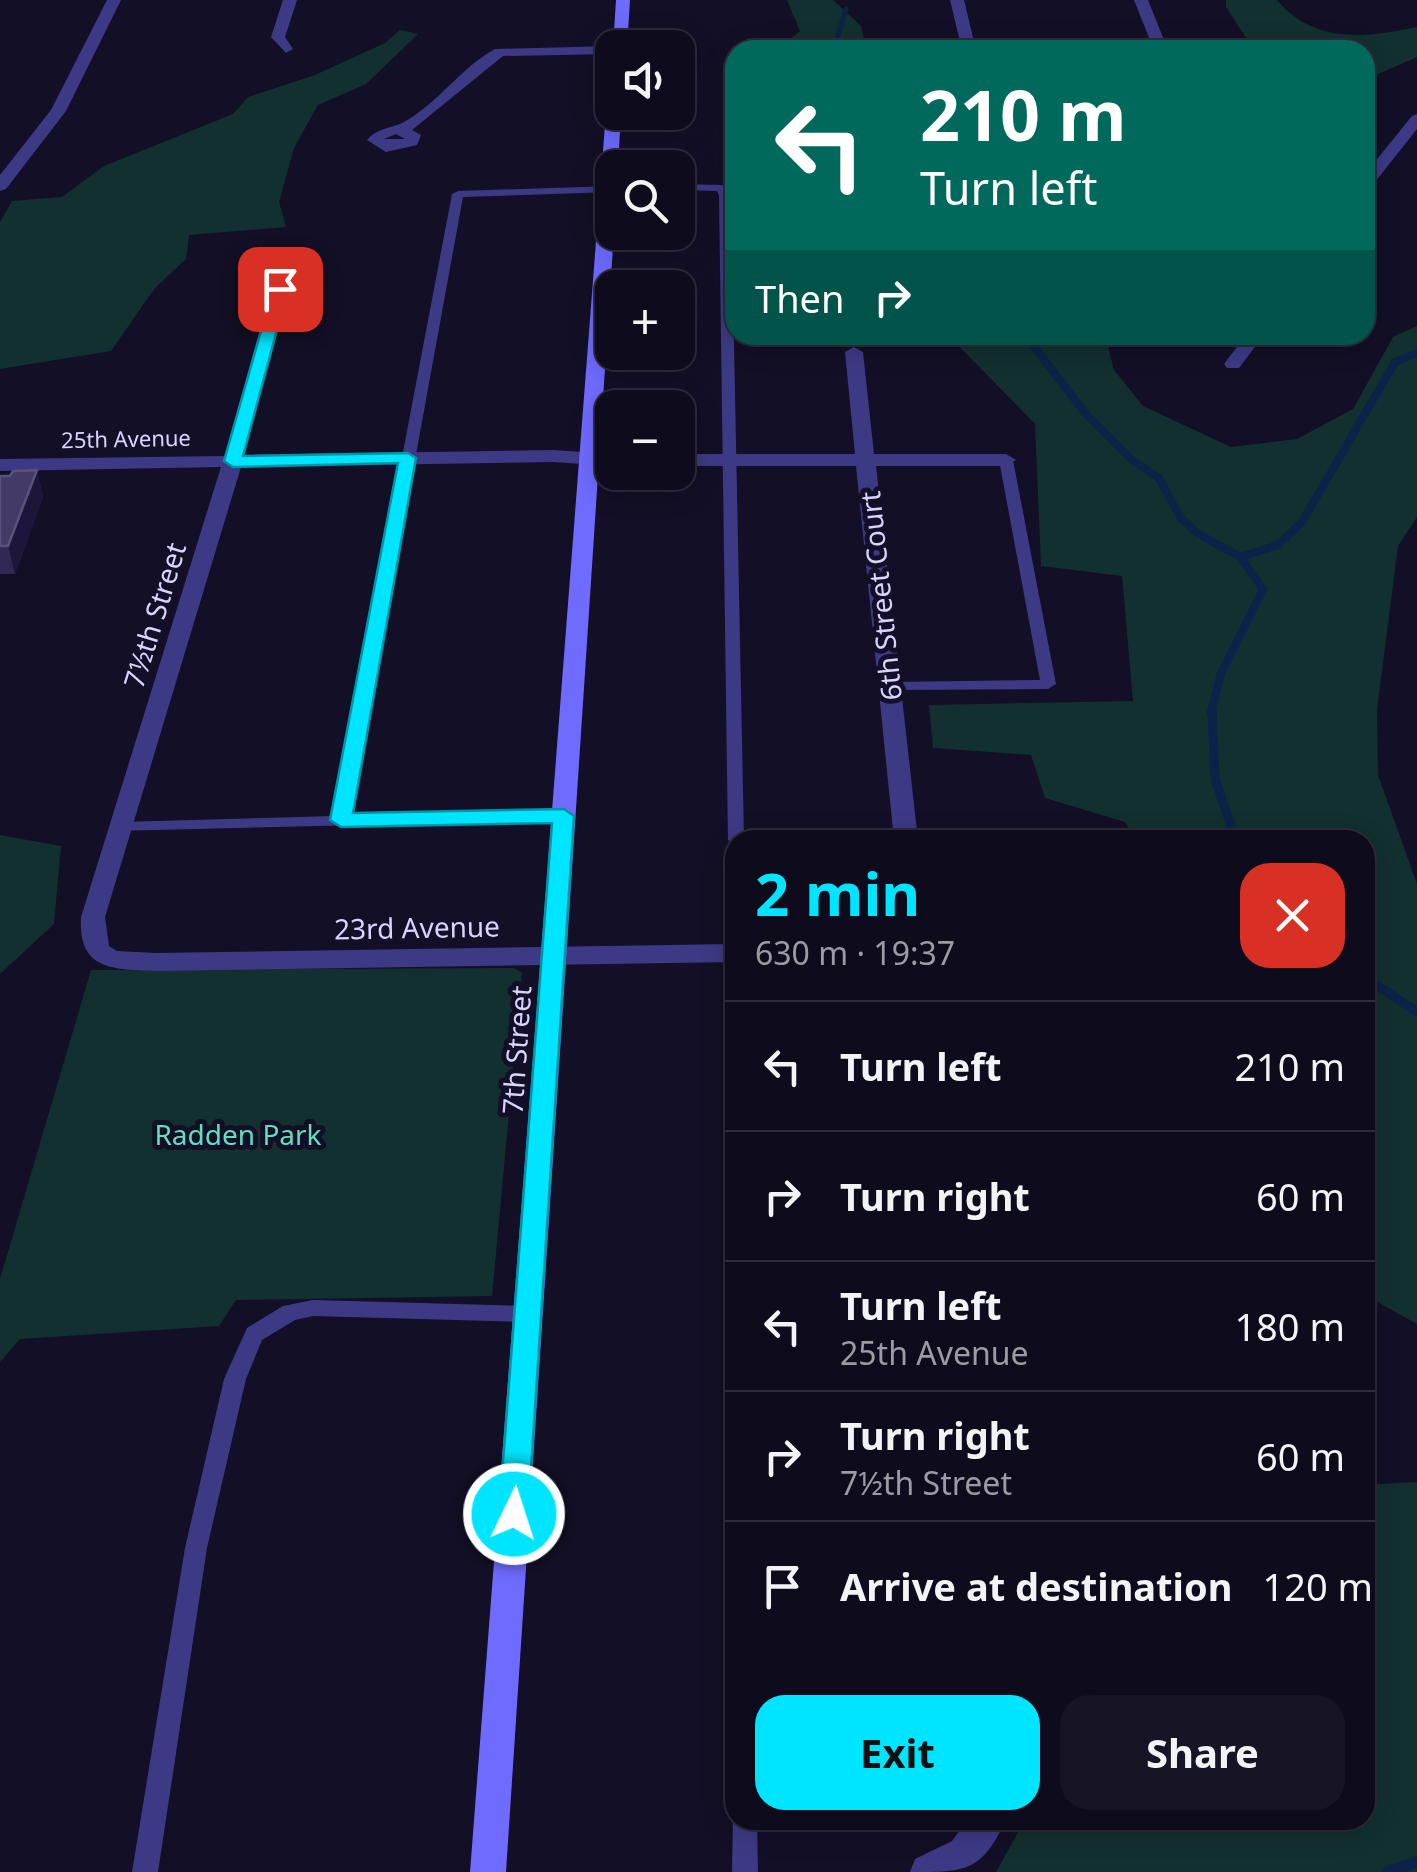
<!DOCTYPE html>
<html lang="en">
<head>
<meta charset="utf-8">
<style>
  body { margin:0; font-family:"Noto Sans",sans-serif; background:#171425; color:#f1f3f6; height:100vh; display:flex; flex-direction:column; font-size:38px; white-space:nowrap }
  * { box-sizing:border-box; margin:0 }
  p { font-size:32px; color:#9b9ba3 }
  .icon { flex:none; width:55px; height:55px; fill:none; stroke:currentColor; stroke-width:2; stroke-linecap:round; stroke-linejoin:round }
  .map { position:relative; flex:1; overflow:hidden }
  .drawer { position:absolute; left:725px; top:830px; width:650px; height:1000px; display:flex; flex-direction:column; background:#0e0b1c; border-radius:30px; box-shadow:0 5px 25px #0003,0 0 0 2px #2e2b3b }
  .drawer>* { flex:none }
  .guide { position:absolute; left:725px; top:40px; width:650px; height:305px; border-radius:30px; box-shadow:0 5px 25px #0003,0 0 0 2px #2e2b3b; background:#00695c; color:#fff; overflow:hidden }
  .tools { position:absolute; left:595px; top:30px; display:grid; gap:20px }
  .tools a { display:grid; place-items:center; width:100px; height:100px; border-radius:20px; background:#0e0b1c; box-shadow:0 5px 25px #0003,0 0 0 2px #2e2b3b; font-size:50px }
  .pin { position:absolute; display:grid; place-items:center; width:85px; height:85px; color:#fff; margin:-42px; border-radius:20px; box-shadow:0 5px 15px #0006 }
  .me { position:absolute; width:110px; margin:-55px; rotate:4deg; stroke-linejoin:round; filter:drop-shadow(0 0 8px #0008) }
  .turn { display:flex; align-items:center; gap:35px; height:210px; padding:0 30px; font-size:45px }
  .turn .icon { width:130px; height:130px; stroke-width:2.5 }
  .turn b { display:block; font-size:70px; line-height:85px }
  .then { display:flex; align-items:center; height:95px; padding:0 30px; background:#0003; gap:20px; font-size:38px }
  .round { display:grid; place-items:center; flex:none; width:105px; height:105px; border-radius:30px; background:#171425 }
  .headline { display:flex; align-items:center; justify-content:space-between; height:170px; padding:0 30px }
  h1 { font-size:60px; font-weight:700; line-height:75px; color:#00e5ff }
  .action { display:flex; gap:20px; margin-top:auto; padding:20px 30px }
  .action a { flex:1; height:115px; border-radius:30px; background:#00e5ff; color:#111; font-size:40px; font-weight:700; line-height:115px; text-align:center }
  .action a+a { background:#171425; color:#f1f3f6 }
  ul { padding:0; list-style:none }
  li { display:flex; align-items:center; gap:30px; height:130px; padding:0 30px; border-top:2px solid #2e2b3b }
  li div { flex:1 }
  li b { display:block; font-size:38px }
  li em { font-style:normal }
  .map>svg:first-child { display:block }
  .green { fill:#12302f }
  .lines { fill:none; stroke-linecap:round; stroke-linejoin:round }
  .stream-far3 { stroke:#0c2248; stroke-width:5 }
  .stream-far2 { stroke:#0c2248; stroke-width:8 }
  .stream-far1 { stroke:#0c2248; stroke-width:9 }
  .stream { stroke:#0c2248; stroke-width:11 }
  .service { fill:#3d3a85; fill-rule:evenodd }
  .minor { fill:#3d3a85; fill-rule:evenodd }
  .secondary { fill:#6f6bff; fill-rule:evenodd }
  .wall { fill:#312854 }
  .shaded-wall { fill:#1d163a }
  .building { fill:#433a66; stroke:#5a527e; stroke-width:2.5 }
  .route { fill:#00e5ff; stroke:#0095a6; stroke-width:2.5 }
  .labels { text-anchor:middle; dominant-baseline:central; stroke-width:10; stroke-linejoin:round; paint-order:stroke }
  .far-street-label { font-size:22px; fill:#d9d4ff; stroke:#130f26 }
  .street-label { font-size:28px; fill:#d9d4ff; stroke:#130f26 }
  .park-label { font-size:28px; fill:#5fe0c0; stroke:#130f26 }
</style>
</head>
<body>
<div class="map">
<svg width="1417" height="1872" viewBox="0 0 1417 1872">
  <rect width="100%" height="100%" fill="#130f26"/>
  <path class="green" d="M787,0H833L861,26L867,50H776L800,31Z
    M1226,0H1277C1314,44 1366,38 1417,27V57L1365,80V50H1254L1226,7Z
    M400,30L418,34L366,84L318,105L294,148L279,202L286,227L189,235L186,259L155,288L111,351L0,369V222L12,201L62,197L104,166L233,114L248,97L315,75L385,43Z
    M1417,326V517L1398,546L1377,710L1378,775L1417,884V1324L1365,1295V840H1136L1125,822L1045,798L1031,755L933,748L929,705L1133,701L1122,576L1041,566L1035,424L948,335H1105L1114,370L1143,406L1231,447L1297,439L1353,409L1393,337Z
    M0,835L61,846L54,924L0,974Z
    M514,968L522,973L492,1296L236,1300L219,1326L20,1339L0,1362V1279L91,970Z
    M1417,1482V1872H996L1025,1820H1365V1485Z"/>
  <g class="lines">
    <path class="stream-far3" d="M834,50L846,9"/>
    <path class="stream-far2" d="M1019,335L1029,340L1086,414L1131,459L1159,478L1180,517L1197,533L1240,557L1263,589L1221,673L1211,713
      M1029,340L1045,335
      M1240,557L1278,545L1302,522L1395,362L1417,353"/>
    <path class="stream-far1" d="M1212,711L1215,779L1236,840
      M1365,977L1417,1012"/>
    <path class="stream" d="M1387,1872L1417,1862"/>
    <path class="service" d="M678,184L721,185L725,186L731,195L744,840H735V845L728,840L719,195L717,191L678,190Z
      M612,186V192L463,197L350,816L564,811L570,812L572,816L570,820L114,831L112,827L114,823L120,822L334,816L452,194L458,191Z
      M1006,456L1013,460L1056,684L1048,689L885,690L882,687L890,682L1040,680L999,460Z
      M313,1300L527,1306L534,1308L537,1314L534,1320L527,1322L313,1316L295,1320L262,1340L246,1379L207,1548L158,1872H132L185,1548L224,1379L247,1328L283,1306Z
      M735,1814V1820H757L758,1872H732L733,1820Z"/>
    <path class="minor" d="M107,0H121L66,111L6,189L0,191V175L51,110Z
      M283,0H297L285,37L293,49L286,53L271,37Z
      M950,0H964L976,50H962Z
      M1134,0H1148L1168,50H1154Z
      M612,46L617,48H612V54L503,56L412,130L421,135L417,145L386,152L367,140C377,128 389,129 402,123C437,105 460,68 495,49ZM396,134L405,139H384Z
      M1417,114V129L1371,187L1365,189V174L1412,116Z
      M280,284L289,289L244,455L553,450L612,454V466L553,462L241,467L105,917L109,946L117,951L156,953L735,944V962L156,971C113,969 78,971 81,917L221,467L0,471V459L225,456L271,289Z
      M1246,335H1264L1239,368H1227L1224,364Z
      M854,347L863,352L874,454H1006L1016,460L1006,466H876L918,840H894L856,466H678V454H855L845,352Z
      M967,1820H1006C981,1872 967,1872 910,1872L915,1859L952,1841Z"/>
    <path class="secondary" d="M616,0H630L627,48H613Z
      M612,108V112H621L618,168H612L614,232L506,1872H470L606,112Z"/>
  </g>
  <path class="wall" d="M37,470L43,497L15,574H0V476H10Z"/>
  <path class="shaded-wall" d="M37,470L43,497L15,574L8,546Z"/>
  <path class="building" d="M37,470L8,546H0V476H10L13,471Z"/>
  <path class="route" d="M280,285L288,289L243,456L408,453L416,458L353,813L564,809L574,816L528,1514L524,1522L514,1526L503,1522L499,1514L552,823L341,827L330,820L398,463L233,467L224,461L273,289Z"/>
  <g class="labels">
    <g class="far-street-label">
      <text transform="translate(126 438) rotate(-1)">25th Avenue</text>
    </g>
    <g class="street-label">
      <text transform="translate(880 596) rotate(-96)">6th Street Court</text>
      <text transform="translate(154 615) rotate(-73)">7½th Street</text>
      <text transform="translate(417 927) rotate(-1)">23rd Avenue</text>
      <text transform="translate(516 1050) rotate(-86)">7th Street</text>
    </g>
    <g class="park-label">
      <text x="238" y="1134">Radden Park</text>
    </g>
  </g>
</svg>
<div class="tools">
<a><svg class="icon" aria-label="sound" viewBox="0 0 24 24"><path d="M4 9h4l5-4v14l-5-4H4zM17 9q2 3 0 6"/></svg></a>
<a><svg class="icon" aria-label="search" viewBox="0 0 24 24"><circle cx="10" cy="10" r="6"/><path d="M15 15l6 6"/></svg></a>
<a>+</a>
<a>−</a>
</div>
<div class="pin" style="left:280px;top:289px;background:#d93025"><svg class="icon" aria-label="arrive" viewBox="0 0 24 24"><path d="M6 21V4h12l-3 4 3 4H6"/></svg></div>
<svg class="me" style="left:514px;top:1514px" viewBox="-20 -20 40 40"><circle r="17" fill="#00e5ff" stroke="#fff" stroke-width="3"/><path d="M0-11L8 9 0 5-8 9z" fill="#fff"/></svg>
<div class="guide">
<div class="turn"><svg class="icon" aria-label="left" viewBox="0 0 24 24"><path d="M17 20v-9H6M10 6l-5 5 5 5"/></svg><div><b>210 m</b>Turn left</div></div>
<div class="then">Then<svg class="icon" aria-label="right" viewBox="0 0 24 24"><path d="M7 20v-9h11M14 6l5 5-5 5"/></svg></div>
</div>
<section class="drawer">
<div class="headline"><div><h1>2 min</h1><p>630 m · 19:37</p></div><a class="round" style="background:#d93025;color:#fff"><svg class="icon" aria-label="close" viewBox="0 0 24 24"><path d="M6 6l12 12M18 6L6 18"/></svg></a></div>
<ul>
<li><svg class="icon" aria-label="left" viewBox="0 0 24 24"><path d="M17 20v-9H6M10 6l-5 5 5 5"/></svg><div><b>Turn left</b></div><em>210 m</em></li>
<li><svg class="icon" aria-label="right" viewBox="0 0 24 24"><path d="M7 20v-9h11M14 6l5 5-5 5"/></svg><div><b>Turn right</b></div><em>60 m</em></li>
<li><svg class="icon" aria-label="left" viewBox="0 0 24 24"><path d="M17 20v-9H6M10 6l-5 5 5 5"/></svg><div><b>Turn left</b><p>25th Avenue</p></div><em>180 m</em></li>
<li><svg class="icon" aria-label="right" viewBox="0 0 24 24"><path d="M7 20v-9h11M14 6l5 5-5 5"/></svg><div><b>Turn right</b><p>7½th Street</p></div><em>60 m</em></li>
<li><svg class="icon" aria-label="arrive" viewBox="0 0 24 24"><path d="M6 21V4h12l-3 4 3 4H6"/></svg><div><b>Arrive at destination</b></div><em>120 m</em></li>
</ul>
<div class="action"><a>Exit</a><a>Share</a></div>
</section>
</div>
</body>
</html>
